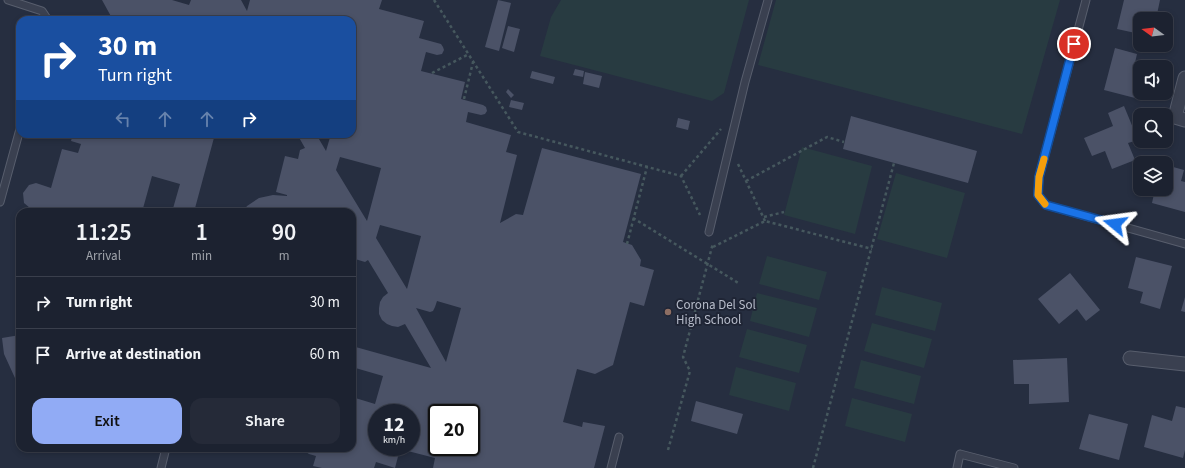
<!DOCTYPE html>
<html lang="en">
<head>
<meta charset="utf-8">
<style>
  body { margin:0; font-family:"Source Sans 3",sans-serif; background:#252a38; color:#f1f3f6; height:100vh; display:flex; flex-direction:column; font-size:15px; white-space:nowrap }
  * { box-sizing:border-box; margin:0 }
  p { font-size:13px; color:#a0a4ab }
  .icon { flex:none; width:22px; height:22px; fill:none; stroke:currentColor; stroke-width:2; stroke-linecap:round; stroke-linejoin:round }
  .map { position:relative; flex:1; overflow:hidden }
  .side { position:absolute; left:16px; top:208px; width:340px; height:244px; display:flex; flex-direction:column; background:#1c2230; border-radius:12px; box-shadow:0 2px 6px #0003,0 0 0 1px #3a3f4c }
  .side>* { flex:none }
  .guide { position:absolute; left:16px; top:16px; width:340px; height:122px; border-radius:12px; box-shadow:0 2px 6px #0003,0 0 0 1px #3a3f4c; background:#1a4fa0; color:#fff; overflow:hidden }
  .needle { width:26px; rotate:285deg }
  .tools { position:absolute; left:1133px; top:12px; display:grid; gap:8px }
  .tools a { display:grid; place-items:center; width:40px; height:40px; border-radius:8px; background:#1c2230; box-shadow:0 2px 6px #0003,0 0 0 1px #3a3f4c; font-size:20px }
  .speed { position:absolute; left:368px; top:404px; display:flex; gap:8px; font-size:20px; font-weight:700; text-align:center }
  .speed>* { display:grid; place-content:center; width:52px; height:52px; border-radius:50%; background:#1c2230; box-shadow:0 2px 6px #0003,0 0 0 1px #3a3f4c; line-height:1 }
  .speed small { font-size:10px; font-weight:400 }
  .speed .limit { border:2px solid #111; border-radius:6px; background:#fff; color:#111 }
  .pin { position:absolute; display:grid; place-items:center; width:34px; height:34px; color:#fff; margin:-17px; border:2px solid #fff; border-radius:50%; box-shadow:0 1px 4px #0007 }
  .me { position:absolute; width:44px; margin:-22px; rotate:286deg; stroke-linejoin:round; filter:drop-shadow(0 0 3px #0008) }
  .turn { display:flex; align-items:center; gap:14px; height:84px; padding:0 16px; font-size:18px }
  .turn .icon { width:52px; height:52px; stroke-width:2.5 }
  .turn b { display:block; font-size:28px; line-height:34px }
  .lanes { display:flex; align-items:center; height:38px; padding:0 16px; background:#0003; justify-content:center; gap:20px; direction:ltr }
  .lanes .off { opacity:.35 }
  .eta { display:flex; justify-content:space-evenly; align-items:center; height:68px; text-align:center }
  .eta b { font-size:24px; font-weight:600; line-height:28px }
  .cta { display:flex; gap:8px; margin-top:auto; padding:8px 16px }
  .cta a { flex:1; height:46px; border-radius:12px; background:#91abf5; color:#111; font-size:16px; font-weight:600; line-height:46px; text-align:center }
  .cta a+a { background:#252a38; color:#f1f3f6 }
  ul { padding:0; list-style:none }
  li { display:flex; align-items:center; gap:12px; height:52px; padding:0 16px; border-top:1px solid #3a3f4c }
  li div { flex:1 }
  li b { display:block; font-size:15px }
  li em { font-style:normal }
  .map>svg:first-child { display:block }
  .green { fill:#283b41 }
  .building { fill:#4b5267; fill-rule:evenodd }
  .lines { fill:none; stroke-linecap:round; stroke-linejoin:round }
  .service-casing { stroke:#585e6d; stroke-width:9 }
  .minor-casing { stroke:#585e6d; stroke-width:15 }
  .path { stroke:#46585e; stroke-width:2.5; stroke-dasharray:3 3; stroke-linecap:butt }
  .service { stroke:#3a4050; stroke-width:7 }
  .minor { stroke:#3a4050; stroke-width:13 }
  .route-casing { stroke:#114b97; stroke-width:10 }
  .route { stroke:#1a73e8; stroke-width:7 }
  .slow { stroke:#f59e0b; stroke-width:7 }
  .education-dot { fill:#8d6e63; stroke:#1f2535; stroke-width:1.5 }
  .labels { text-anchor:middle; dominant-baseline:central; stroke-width:4; stroke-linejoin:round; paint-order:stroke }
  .poi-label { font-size:13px; fill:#b7bcca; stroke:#1f2535; text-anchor:start }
</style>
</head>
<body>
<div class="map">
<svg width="1185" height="468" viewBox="0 0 1185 468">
  <rect width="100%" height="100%" fill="#262e40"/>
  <path class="green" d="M561,0H749L724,93L712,101L540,56L551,17Z
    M776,0H1060L1022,134L758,65Z
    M802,147L872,166L855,234L784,215Z
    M896,173L965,193L947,258L877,239Z
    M767,256L827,272L819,300L759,284Z
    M882,287L942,303L935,331L875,315Z
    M757,293L817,308L809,337L750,321Z
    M872,323L932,339L924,368L864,351Z
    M747,329L807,345L799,373L739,357Z
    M861,360L921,376L914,404L854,388Z
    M736,367L796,383L789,411L729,395Z
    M852,398L912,414L905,442L845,426Z"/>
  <path class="building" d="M102,0H172L189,5L191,0H241L247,11L250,0H382L379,9L424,21L419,38L441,44L443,47L444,50L442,54L437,55L426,52L421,71L465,82L461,99L483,105L486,107L487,111L485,114L481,115L468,112L466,122L511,135L506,152L517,155L500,223L516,214L523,215L542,148L641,174L623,242L632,245L641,260L640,266L654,270L644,306L630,302L613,365L595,374L577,369L563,422L582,427L583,422L605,426L594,468H433L435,458L400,449L395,468L376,462L374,468H322L313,466L316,456L309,454L306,452L305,448H352V397L375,404L383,376L352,367V346L431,368L405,324L398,327L392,326L387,324L382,320L379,314V308L380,302L383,297L388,293L368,260L365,262L355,259L352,268V212H243L247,206L259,198L273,195L287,196V195L276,192L285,156L298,159L300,150L305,148L297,134H316L326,151L331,134H352V20H113ZM340,157L381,168L367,221L336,170ZM380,225L421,236L407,289L376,238ZM437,301L461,308L446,362L416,308L430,312L433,311L435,307ZM377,413H411V447H377ZM437,413H471V447H437Z
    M498,0L511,3L499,51L485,47Z
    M1124,0H1160L1156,19L1147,18L1146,19H1140V34L1117,29Z
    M508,26L520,29L514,52L502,48Z
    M1115,48L1137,54L1134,67L1140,68V79L1135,98L1104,90Z
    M575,69L584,71L583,77L573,75Z
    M532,71L555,77L553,84L530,78Z
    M585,72L602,76L599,88L583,84Z
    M508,89L514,95L511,98L506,92Z
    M511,100L524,103L522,110L509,107Z
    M1124,106L1138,140L1128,143L1135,160L1112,169L1105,151L1092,156L1084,138L1113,126L1108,113Z
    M851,116L977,151L968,183L843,149Z
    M678,118L690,121L688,130L676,127Z
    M73,134H215L194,212H172L180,184L152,176L142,212H44L30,208L24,203L23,193L29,185L36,183L51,188L62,149L78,153L81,144L71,141Z
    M1166,165L1184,170L1181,181L1185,182V212L1152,203L1155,189H1166Z
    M1136,257L1172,266L1160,309L1140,303L1143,292L1128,288Z
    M1070,273L1100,310L1086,321L1077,309L1059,324L1038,299Z
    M1185,297V312L1181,311Z
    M20,335V389L4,354L2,338Z
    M1067,358L1069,402L1029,404V384H1014L1013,360Z
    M696,401L743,414L737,434L691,421Z
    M1176,406L1185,408V450L1183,458L1144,447L1152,415L1172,421Z
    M1089,414L1128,424L1119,460L1079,449Z"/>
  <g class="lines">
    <g class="service-casing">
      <path id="service" d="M8,0L42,11L48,20
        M1086,0L1039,177L1038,195L1046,205L1185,244
        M0,202L20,129
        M709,232L745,82L768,0
        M161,468L166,448
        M611,468L619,437
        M957,468L960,454L1014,468"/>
    </g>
    <g class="minor-casing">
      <path id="minor" d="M1185,78L1175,117L1185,120
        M1130,358L1185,364"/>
    </g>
    <path class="path" d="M434,0L518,132L681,176L700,215
      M432,73L469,54
      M464,99L473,62
      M738,164L765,221
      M681,176L721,129
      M746,181L827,137L844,142
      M764,217L784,212
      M633,218L740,284
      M627,244L647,167
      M713,247L765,221L872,249
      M668,450L690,371L683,357L713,243
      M813,468L894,163"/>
    <use href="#service" class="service"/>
    <use href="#minor" class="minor"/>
  </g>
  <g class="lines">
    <g class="route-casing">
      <path id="route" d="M1074,44L1039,177L1038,195L1046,205L1115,224"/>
    </g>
    <use href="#route" class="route"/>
    <path class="slow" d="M1044,159L1039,177L1038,195L1045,204"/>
  </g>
  <circle class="education-dot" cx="668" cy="312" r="4"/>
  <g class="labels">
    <g class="poi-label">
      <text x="676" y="305">Corona Del Sol<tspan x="676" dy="15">High School</tspan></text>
    </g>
  </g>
</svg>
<div class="tools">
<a><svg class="needle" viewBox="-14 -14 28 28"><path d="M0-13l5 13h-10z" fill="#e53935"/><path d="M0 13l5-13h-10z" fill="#a0a4ab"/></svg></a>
<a><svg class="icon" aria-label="sound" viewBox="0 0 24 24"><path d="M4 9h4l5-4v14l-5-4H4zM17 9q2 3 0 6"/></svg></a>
<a><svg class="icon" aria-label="search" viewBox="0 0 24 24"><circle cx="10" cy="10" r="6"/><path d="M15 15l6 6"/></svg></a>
<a><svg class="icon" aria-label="layers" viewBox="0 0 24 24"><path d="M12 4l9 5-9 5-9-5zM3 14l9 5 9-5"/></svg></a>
</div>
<div class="speed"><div>12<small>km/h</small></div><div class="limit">20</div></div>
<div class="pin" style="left:1074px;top:44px;background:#d93025"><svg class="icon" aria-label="arrive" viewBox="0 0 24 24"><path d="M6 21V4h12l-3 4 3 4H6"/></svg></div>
<svg class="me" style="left:1115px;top:224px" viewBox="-20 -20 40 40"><path d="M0-17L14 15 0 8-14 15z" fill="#1a73e8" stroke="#fff" stroke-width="4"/></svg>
<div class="guide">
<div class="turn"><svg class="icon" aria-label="right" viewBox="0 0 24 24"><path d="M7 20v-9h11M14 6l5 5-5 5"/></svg><div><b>30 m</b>Turn right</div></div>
<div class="lanes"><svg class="icon off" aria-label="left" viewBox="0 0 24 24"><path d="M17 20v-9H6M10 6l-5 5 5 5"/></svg><svg class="icon off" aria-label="ahead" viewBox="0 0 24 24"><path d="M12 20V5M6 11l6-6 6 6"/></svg><svg class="icon off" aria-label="ahead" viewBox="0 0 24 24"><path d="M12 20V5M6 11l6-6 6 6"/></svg><svg class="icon" aria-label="right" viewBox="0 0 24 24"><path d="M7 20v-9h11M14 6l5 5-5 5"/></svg></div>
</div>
<section class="side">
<div class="eta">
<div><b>11:25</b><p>Arrival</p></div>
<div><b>1</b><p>min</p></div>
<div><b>90</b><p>m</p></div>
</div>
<ul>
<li><svg class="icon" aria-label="right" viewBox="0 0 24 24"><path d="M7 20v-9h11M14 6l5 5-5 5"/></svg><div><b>Turn right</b></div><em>30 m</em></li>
<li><svg class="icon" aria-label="arrive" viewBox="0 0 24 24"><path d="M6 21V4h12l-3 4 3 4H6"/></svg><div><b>Arrive at destination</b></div><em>60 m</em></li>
</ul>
<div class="cta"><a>Exit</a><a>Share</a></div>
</section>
</div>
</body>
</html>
